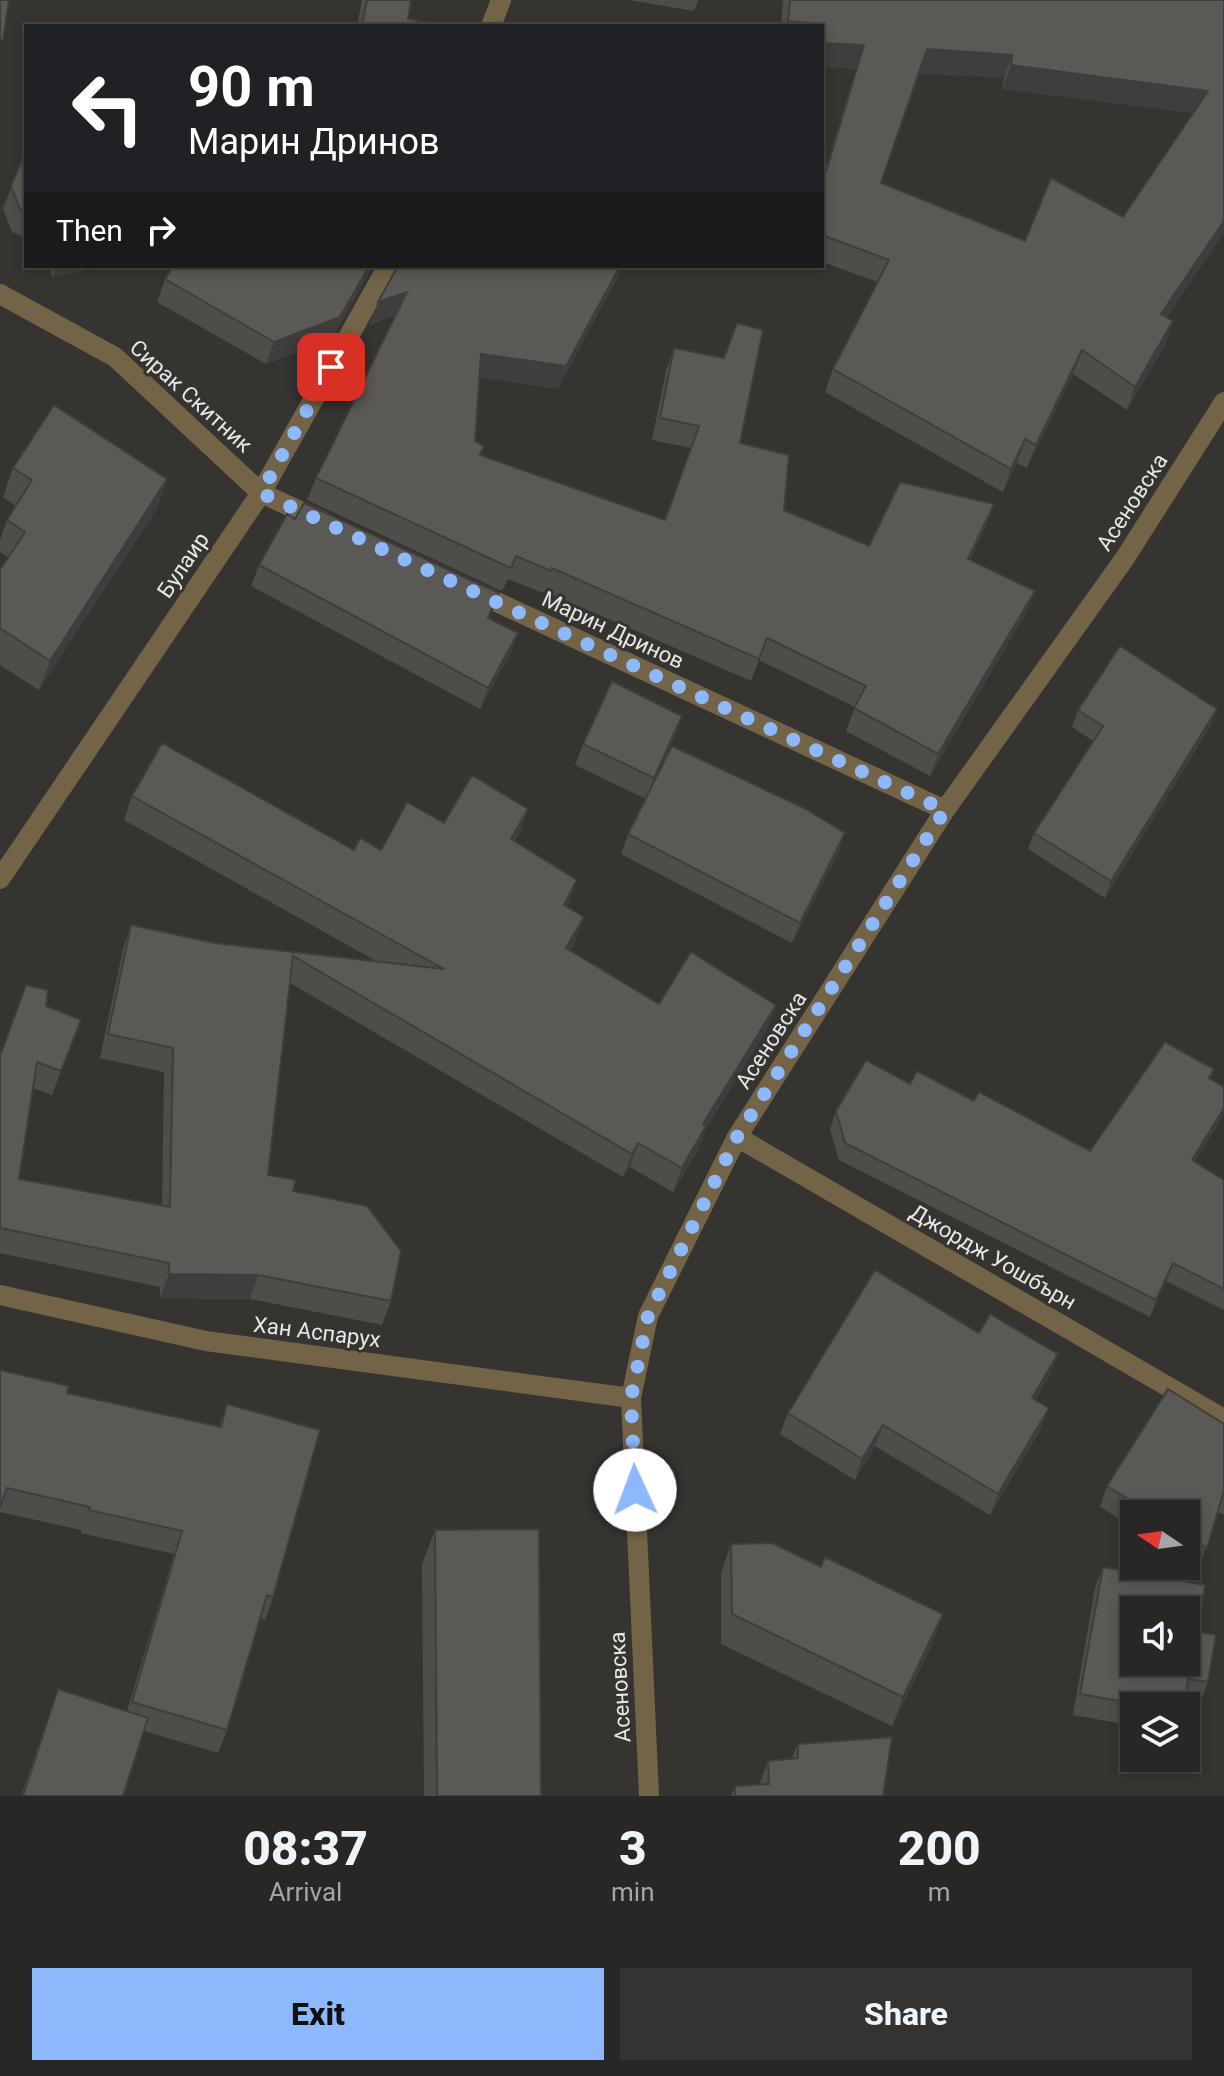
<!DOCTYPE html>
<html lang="en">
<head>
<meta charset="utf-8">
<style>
  body { margin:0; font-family:Roboto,sans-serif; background:#343332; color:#f1f3f6; height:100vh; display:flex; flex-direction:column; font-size:30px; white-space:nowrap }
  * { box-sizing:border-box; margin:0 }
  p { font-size:26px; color:#a5a5a7 }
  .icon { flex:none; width:44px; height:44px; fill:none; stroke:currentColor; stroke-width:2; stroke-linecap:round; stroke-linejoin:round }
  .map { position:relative; height:1796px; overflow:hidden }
  .panel { display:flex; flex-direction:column; background:#282725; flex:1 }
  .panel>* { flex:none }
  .hud { position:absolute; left:24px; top:24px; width:800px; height:244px; border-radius:0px; box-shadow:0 4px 12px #0003,0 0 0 2px #444442; background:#202124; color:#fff; overflow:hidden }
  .needle { width:52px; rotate:283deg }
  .tools { position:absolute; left:1120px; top:1500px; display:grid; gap:16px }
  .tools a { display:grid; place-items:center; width:80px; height:80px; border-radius:0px; background:#282725; box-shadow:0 4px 12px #0003,0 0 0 2px #444442; font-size:40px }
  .pin { position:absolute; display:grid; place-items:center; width:68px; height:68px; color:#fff; margin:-34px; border-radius:16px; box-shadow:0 4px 12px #0006 }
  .me { position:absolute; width:88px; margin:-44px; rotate:358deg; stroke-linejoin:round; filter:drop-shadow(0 0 6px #0008) }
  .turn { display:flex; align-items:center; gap:28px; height:168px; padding:0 32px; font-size:36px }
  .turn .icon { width:104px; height:104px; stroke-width:2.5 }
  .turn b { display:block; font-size:56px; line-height:68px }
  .then { display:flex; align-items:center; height:76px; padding:0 32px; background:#0003; gap:16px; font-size:30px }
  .eta { display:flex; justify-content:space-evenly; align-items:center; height:136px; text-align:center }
  .eta b { font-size:48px; font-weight:800; line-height:56px }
  .action { display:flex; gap:16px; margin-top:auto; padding:16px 32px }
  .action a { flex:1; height:92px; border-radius:0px; background:#8db9fc; color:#111; font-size:32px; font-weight:800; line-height:92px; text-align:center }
  .action a+a { background:#343332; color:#f1f3f6 }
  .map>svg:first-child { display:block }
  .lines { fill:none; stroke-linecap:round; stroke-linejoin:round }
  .minor { stroke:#746447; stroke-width:20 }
  .wall { fill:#4e4d4a; fill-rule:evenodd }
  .shaded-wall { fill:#403e3c }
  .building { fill:#5b5956; stroke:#403e3c; stroke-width:2; fill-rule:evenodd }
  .route { stroke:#8db9fc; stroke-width:14; stroke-dasharray:0 25.2 }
  .labels { text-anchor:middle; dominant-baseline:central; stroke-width:6; stroke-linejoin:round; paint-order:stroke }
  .street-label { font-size:22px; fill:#e8e7e5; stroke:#363431 }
</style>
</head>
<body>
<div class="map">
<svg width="1224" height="1796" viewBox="0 0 1224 1796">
  <rect width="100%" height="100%" fill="#363431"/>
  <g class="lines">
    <path class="minor" d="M491,26L501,0
      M0,294L115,357L261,493L324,522
      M473,591L945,810
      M0,879L261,493L388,266
      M737,1137L1224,1419
      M0,1295L206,1341L631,1398
      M649,1796L631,1398L648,1316L737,1137L945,810L1125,558L1224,402"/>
  </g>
  <path class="wall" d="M362,0H411L408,19L445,26H357Z
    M629,0H698L694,11Z
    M783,0H1224V232L1167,317L1173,321L1165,345L1127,410L1073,374L1027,468L1017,463L1003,492L825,392L833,369L878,282L822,262V180L856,69L822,66V26H781ZM919,73L1004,78L1002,89L1193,113L1123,217L1025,241L881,183Z
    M26,151V238L12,232L3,208Z
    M50,266H102L98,267L96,271L90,269L52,278Z
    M165,279L332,339L266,364L157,302Z
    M378,302L558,389L479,377L475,441L481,456L665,520L691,448L652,440L666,371L674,348L740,443L784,510L869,546L994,504L986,526L970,560L1035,591L1026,613L930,776L846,731L855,707L759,660L751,681L544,591L543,593L508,579L502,591L307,500L316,478L395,315L370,325Z
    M13,468L167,479L157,508L39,690L0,665V570L8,557L0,552V540L7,520L16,506L3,497Z
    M295,519L489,619L510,654L480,709L251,586L259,565Z
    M1217,709L1211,725L1105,898L1028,849L1034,833L1093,741L1072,727L1078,710Z
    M682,716L675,737L650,789L845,833L838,853L792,943L621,854L628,834L646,799L575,765L583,744Z
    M132,796L354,850H381L444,823L528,809L520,832L515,841L577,880L567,907L584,917L575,941L570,951L659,1004L776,1005L767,1029L705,1130L698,1150L673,1192L630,1167L623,1177L290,983L268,1175L293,1191L391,1301L382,1325L250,1299L160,1298V1287L0,1253V1056L46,1006L81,1020L52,1095L33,1088L19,1179L162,1205L164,1072L100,1058L123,949L131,925L215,943L378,962L124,820Z
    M1210,1079L1195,1162L1224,1180V1310L1166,1281L1150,1317L839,1160L830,1129L836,1111L910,1084L974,1101L1090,1151Z
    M979,1333L1050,1375L1035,1400L1041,1429L990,1515L875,1446L855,1480L780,1434L788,1413Z
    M0,1370L67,1393L219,1426L227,1404L273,1597L265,1620L260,1618L227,1730L218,1753L144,1731L123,1796H21L58,1689L127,1711L174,1554L81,1533V1530L0,1512Z
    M1224,1424V1514L1217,1512L1199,1569L1186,1560V1514H1134V1528L1100,1507L1107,1486Z
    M435,1530L541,1796H424L422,1565Z
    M731,1544L933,1643L892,1726L721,1644V1573Z
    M1103,1567L1197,1632L1208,1682L1200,1703L1185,1700L1184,1706H1134V1726L1073,1715L1095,1588Z
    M798,1744L883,1796H731L735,1786L759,1785L768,1761L792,1758Z"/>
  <path class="shaded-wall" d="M788,21L820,24L819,26H786Z
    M822,43L864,45L856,69L822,66Z
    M927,49L1012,55L1004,78L918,73Z
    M1011,65L1208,91L1199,114L1002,89Z
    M1224,221V232L1153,338L1161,314Z
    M57,266H91L90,269L52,278Z
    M369,266H373L332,339L266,364L274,342Z
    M620,266H624L558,389L472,376L481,354Z
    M407,292L399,314L370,325L378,302Z
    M1173,321L1165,345L1127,410L1135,387Z
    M1082,350L1073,374L1027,468L1036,445Z
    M1025,439L1017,463L1003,492L1011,469Z
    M167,479L157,508L39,690L50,661Z
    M994,504L986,526L960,581L968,559Z
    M1035,591L1026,613L930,776L938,754Z
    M518,633L510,654L480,709L488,688Z
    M1217,709L1211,725L1105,898L1111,881Z
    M682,716L675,737L646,799L654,778Z
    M528,809L520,832L503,862L511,839Z
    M845,833L838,853L792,943L800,923Z
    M577,880L569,904L555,929L564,905Z
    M584,917L575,941L557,972L566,948Z
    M776,1005L767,1029L705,1130L698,1150L673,1192L682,1168L703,1124Z
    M1224,1108V1115L1185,1177L1192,1160Z
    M638,1143L630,1167L623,1177L632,1154Z
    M1173,1263L1166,1281L1150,1317L1156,1300Z
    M169,1274L258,1275L250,1299L160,1298Z
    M1058,1354L1050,1375L1024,1419L1032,1398Z
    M1049,1408L1041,1429L990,1515L998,1494Z
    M883,1425L875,1446L855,1480L862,1459Z
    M943,1614L933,1643L892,1726L903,1697Z"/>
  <path class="building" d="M0,0H9L3,40L0,39Z
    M367,0H411L408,19L445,26H362Z
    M790,0H1224V221L1161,314L1173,321L1135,387L1082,350L1036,445L1025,439L1011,469L833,369L889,260L822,235V185L864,45L822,43V26H820V24L788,21ZM927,49L1012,55L1011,65L1208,91L1123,217L1051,178L1025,241L881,183Z
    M26,151V212L20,209L11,186Z
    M173,266H369L340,317L274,342L165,279Z
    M398,266H620L566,366L481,354L475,441L484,446L480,455L665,520L699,426L660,418L674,348L724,358L737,323L763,330L740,443L789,455L784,510L869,546L900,482L994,504L968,559L1035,591L938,754L854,708L866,686L767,638L759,659L552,568L551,571L516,556L511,568L316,478L407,292L378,302Z
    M54,405L167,479L50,661L0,628V570L25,532L7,520L32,480L13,468Z
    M304,503L499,593L488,618L518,633L488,688L259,565L287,514L295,519Z
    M1120,646L1217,709L1111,881L1034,833L1103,726L1078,710Z
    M612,681L682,716L654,778L583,744Z
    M162,743L354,850L360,838L381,850L407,802L444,823L472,775L528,809L511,839L577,880L564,905L584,917L566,948L659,1004L691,952L776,1005L703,1124L706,1126L682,1168L638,1143L632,1154L293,956L268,1175L296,1180L293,1191L367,1206L401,1251L391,1301L258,1275L169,1274V1263L0,1228V1056L26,985L48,990L46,1006L81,1020L61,1071L37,1062L19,1179L170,1207L173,1048L108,1034L131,925L215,943L444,969L132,796Z
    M672,746L804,808L845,833L800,923L628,834Z
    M1165,1042L1214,1069L1209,1078L1224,1087V1108L1192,1160L1224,1180V1289L1173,1263L1156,1300L845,1143L836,1111L866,1060L910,1084L917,1071L974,1101L979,1092L1090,1151Z
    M875,1270L979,1333L990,1314L1058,1354L1032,1398L1049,1408L998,1494L883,1425L862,1459L788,1413Z
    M0,1370L69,1386L67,1393L221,1427L227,1404L320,1430L273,1597L267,1595L227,1730L132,1702L182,1531L89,1510L90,1507L7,1488L0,1507Z
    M1168,1389L1224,1424V1491L1207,1548L1186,1535V1514H1153L1107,1486Z
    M539,1529L541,1796H437L435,1530Z
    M772,1543L821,1567L825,1557L943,1614L903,1697L732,1614L731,1544Z
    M1103,1567L1205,1585L1197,1632L1216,1635L1208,1682L1188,1679L1184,1706H1148L1080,1694ZM1134,1610H1186V1662H1134Z
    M58,1689L148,1718L123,1796H23Z
    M892,1737L883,1796H735V1786L769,1784L768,1761L798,1758V1744Z"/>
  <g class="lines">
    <path class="route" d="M331,367L261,493L945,810L737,1137L648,1316L631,1398L635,1490"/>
  </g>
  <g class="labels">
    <g class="street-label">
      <text transform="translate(191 396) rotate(42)">Сирак Скитник</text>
      <text transform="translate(1132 502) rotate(-57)">Асеновска</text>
      <text transform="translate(183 565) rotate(-56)">Булаир</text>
      <text transform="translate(613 630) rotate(25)">Марин Дринов</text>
      <text transform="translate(771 1040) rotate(-57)">Асеновска</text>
      <text transform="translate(993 1257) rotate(30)">Джордж Уошбърн</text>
      <text transform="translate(317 1332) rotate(7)">Хан Аспарух</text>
      <text transform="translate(620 1687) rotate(-93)">Асеновска</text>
    </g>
  </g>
</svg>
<div class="tools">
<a><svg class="needle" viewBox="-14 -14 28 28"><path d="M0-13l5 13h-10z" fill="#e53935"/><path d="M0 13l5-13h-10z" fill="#a5a5a7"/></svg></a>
<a><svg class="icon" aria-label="sound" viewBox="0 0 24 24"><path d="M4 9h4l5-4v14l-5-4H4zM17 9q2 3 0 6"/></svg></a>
<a><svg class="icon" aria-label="layers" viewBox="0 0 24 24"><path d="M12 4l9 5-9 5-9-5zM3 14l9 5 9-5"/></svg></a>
</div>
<div class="pin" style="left:331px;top:367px;background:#d93025"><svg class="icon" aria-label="arrive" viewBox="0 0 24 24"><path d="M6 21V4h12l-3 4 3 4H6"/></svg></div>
<svg class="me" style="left:635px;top:1490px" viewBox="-20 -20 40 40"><circle r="19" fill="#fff"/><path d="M0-13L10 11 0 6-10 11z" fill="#8db9fc"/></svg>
<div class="hud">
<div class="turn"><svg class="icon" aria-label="left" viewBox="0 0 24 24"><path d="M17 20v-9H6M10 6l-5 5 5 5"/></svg><div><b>90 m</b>Марин Дринов</div></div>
<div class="then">Then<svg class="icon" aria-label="right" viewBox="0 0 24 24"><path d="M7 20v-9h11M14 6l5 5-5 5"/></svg></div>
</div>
</div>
<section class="panel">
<div class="eta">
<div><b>08:37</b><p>Arrival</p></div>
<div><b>3</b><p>min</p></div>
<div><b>200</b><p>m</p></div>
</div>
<div class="action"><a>Exit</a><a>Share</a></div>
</section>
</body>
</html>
